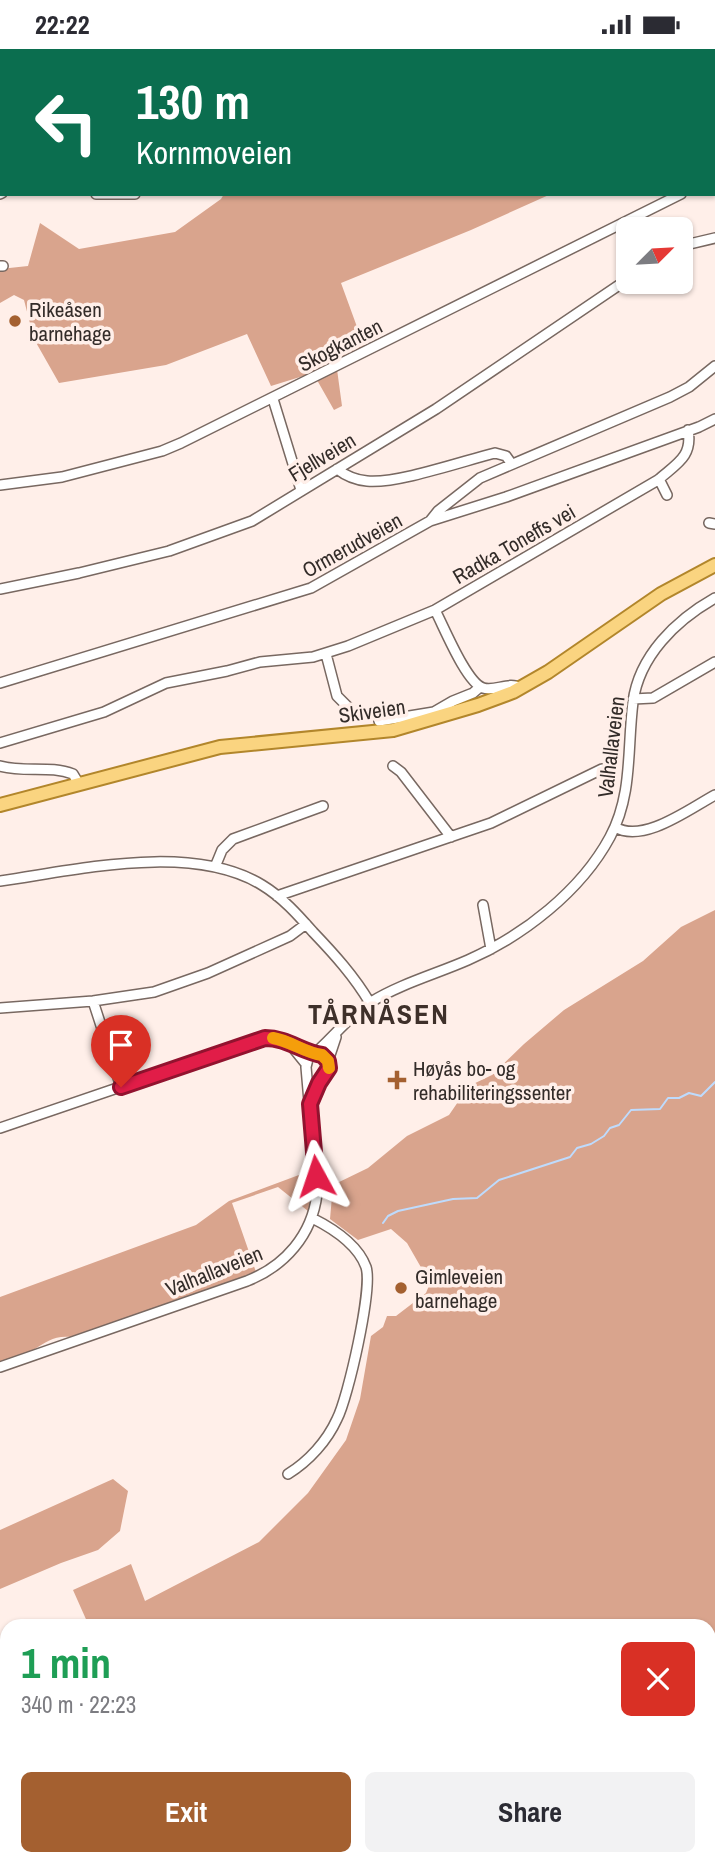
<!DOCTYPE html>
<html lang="en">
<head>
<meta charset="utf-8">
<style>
  body { margin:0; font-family:"Archivo Narrow",sans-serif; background:#f2f2f3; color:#2b2b33; height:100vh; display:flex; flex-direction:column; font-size:26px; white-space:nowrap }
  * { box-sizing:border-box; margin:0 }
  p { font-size:23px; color:#7c7c81 }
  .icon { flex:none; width:38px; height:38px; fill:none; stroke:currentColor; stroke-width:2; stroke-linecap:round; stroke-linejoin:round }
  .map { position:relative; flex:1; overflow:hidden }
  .drawer { position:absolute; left:0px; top:1570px; width:716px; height:247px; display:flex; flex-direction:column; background:#fff; border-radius:21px 21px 0 0; box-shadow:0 2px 5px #0004 }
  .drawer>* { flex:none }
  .banner { position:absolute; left:0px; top:0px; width:716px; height:147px; box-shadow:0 2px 5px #0004; background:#0b6e4f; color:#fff; overflow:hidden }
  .needle { width:46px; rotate:66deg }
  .buttons { position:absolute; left:616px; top:168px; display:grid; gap:14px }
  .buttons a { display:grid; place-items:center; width:77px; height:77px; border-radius:10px; background:#fff; box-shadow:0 2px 5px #0004; font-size:35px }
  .pin { position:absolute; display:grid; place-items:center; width:60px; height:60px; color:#fff; margin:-72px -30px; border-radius:50% 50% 50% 0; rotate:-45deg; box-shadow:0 0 7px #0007 }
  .pin .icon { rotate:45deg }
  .me { position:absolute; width:77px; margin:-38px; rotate:355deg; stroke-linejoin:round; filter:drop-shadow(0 0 5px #0008) }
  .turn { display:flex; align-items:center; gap:24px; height:147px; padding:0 21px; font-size:32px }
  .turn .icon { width:91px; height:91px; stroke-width:2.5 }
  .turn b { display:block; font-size:49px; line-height:60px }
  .round { display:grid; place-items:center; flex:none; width:74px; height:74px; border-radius:10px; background:#f2f2f3 }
  .overview { display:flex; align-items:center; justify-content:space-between; height:119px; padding:0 21px }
  h1 { font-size:42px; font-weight:700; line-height:52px; color:#1e9e55 }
  .button { display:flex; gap:14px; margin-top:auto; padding:14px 21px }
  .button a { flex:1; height:80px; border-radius:10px; background:#a46030; color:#fff; font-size:28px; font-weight:700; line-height:80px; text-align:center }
  .button a+a { background:#f2f2f3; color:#2b2b33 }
  .status { display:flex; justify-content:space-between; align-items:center; height:49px; padding:0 35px; background:#fff; direction:ltr }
  .status svg { height:19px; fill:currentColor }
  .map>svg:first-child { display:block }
  .forest { fill:#d9a48d }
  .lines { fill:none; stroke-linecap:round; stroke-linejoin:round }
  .stream { stroke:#bedbfd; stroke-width:2 }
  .minor-casing { stroke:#786861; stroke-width:12 }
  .major-casing { stroke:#b2862b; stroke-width:16 }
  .minor { stroke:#fff; stroke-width:9 }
  .major { stroke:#fad480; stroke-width:12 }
  .rail { stroke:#544b48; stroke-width:2; stroke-dasharray:10 5; stroke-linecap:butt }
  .route-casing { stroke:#92132f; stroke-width:18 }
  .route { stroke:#e11d48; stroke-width:12 }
  .slow { stroke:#f59e0b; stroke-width:12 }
  .poi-dot { fill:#a46030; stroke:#ffefe9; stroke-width:2.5 }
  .labels { text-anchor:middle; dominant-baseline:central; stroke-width:7; stroke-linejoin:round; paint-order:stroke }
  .poi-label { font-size:21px; fill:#332c29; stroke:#ffefe9; text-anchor:start }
  .street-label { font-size:21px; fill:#332c29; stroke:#ffefe9 }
  .district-label { font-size:28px; font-weight:bold; letter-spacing:2px; fill:#3e302a; stroke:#ffefe9 }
</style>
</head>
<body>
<div class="status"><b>22:22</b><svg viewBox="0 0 49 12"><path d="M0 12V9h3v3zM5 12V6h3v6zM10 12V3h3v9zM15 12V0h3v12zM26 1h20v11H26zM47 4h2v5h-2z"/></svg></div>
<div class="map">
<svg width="715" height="1815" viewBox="0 0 715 1815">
  <rect width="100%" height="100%" fill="#ffefe9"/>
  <path class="forest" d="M297,0H715V73L714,2H293Z
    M224,145H551L471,181L341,234L364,297L336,313L342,357L334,361L313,324L271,337L247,285L166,316L59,334L34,290L24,251L14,246L0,254V220L28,217L40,174L79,200L175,183L221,150Z
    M715,861V1815H0V1648L7,1645V1810H709V1577H89L73,1541L131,1515L145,1552L259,1493L308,1444L346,1391L360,1350L371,1287L383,1278L387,1267H396L426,1244L430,1234L407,1194L391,1180L358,1191L330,1170L333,1136L368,1119L407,1087L449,1066L469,1037L492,1026L524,995L564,961L643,912L681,878Z
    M315,1120L313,1139L308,1162L278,1138L232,1154L256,1223L71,1288C55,1286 46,1293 33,1301C23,1306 11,1309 0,1313V1248L196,1176L229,1152Z
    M113,1430L128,1442L120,1482L98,1501L61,1514L0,1540V1481Z"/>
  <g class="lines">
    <path class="stream" d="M383,1174L388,1167L398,1162L453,1150L477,1149L499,1131L570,1108L577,1099L591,1095L604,1087L610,1079L619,1076L631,1061L660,1060L668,1049H679L689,1044L701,1047L715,1033"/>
    <g class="minor-casing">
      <path id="minor" d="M714,130L715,129
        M0,145L2,144
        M96,145H135
        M638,167L642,180
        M681,197L715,189
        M0,217H3
        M273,350L301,441
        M337,420C346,427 355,431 367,432C397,435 463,412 495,404L506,407L511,414
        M659,430L667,446
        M0,436L62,428L162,402L181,394L681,145
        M430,472L438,462L480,429L670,348L689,338L715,317
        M709,474L715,475
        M0,540L79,524L169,502L252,472L436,360L628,230
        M435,561C444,578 466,633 483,639C495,643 509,632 520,639
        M326,605L337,647L352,662
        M0,634L311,539L430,472L506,448L699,378L715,370
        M633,650L653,649L715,613
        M379,672L434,663L453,652L473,644L480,638
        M0,694L104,663L166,634L227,622L260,613L313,608L348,597L435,561L658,431C676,415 693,408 688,381
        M0,717C24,724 50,716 73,725L79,735
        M393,717L401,723L451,788
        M615,778C643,795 689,760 715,746
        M215,818L222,801L233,790L323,757
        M0,832C78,821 191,793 262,836C282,848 298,866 313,883C334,905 354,927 370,954
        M277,847L491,774L602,720
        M483,856L491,900
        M93,952L121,1038
        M0,959L93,952L154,943L208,924L290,887L306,875
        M289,994L306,1015
        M311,1055L319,1034L328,1022V1012L336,988
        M0,1079L261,990C281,988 297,995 313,1006
        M0,1318L247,1232C285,1217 312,1186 317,1145L306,1018L308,1010C330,993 347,968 371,953C400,935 436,925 468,911C523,887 581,842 610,788C633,745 627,700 633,653C639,607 676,571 715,549
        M288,1425C309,1412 327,1392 337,1370C348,1349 373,1239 366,1218C358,1196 332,1179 312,1169"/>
    </g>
    <g class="major-casing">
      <path id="major" d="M0,756L220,698L393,681L478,656L513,643L548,623L661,545L715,516"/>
    </g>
    <use href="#minor" class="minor"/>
    <use href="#major" class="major"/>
    <path class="rail" d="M264,2L268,0
      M0,82H2"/>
  </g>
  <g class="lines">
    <g class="route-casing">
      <path id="route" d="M121,1038L265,989C287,989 302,1003 322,1006L328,1012L329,1019L319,1034L310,1055L316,1127"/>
    </g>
    <use href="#route" class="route"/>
    <path class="slow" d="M273,989C291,992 305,1004 322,1006L328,1012L329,1019"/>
  </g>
  <g class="poi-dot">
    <circle cx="15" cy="272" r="7"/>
    <path d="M393.5 1020.5h7v7h7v7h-7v7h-7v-7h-7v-7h7z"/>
    <circle cx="401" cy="1239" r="7"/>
  </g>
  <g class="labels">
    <g class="poi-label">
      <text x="29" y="260">Rikeåsen<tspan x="29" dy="24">barnehage</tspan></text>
      <text x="413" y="1019">Høyås bo- og<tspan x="413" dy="24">rehabiliteringssenter</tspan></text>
      <text x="415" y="1227">Gimleveien<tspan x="415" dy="24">barnehage</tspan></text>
    </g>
    <g class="street-label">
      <text transform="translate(340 296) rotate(-27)">Skogkanten</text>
      <text transform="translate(322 408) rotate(-31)">Fjellveien</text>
      <text transform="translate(514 495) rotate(-30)">Radka Toneffs vei</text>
      <text transform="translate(352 496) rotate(-29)">Ormerudveien</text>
      <text transform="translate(372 662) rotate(-8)">Skiveien</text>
      <text transform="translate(611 698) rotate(-83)">Valhallaveien</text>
      <text transform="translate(214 1222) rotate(-22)">Valhallaveien</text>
    </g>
    <g class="district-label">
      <text x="379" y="965">TÅRNÅSEN</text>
    </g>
  </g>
</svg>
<div class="buttons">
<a><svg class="needle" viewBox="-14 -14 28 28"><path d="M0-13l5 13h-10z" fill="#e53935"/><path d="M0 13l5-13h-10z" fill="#7c7c81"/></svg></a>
</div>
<div class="pin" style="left:121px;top:1038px;background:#d93025"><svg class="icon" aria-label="arrive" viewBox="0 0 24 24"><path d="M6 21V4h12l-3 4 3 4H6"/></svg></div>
<svg class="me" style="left:316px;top:1127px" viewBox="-20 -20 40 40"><path d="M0-17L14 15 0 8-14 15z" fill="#e11d48" stroke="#fff" stroke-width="4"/></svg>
<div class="banner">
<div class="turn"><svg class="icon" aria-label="left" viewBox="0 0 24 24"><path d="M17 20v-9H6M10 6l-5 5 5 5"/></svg><div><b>130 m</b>Kornmoveien</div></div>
</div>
<section class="drawer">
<div class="overview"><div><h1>1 min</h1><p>340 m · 22:23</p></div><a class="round" style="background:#d93025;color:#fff"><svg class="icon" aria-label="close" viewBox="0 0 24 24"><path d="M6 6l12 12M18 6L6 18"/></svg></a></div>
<div class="button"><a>Exit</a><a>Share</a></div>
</section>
</div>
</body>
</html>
